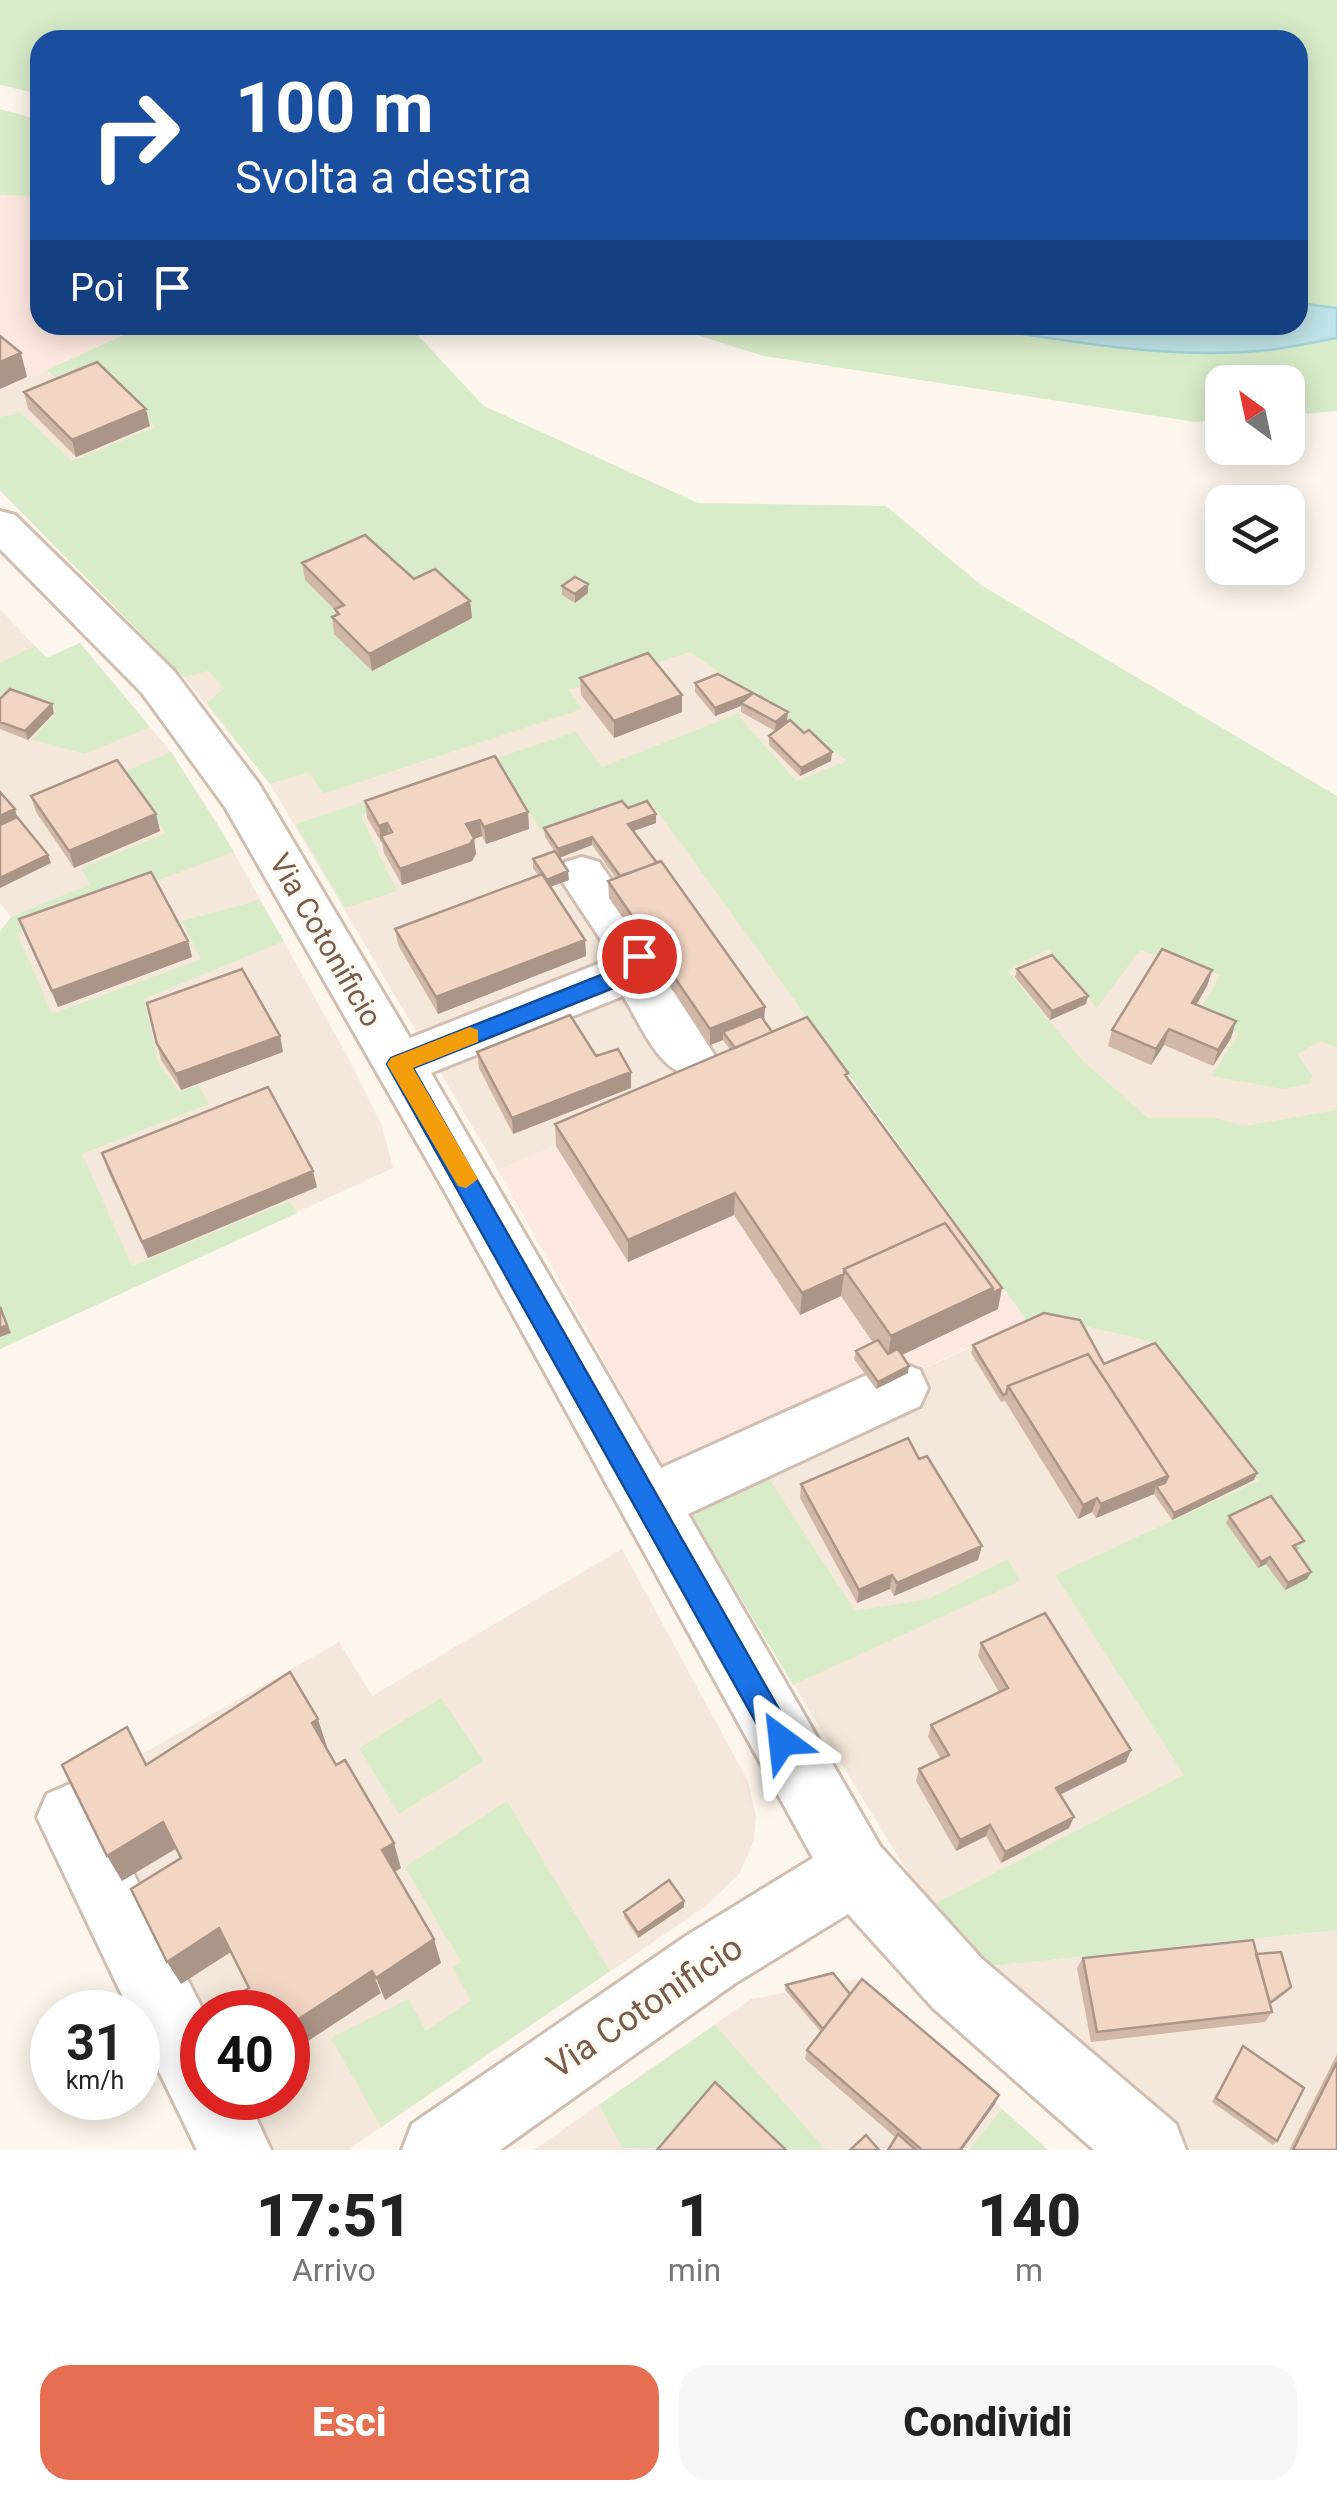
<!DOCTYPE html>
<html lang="it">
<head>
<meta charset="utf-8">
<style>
  body { margin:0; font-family:Roboto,sans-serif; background:#f6f6f6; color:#222; height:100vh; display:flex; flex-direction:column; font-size:38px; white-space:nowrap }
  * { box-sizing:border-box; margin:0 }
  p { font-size:32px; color:#767676 }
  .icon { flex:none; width:55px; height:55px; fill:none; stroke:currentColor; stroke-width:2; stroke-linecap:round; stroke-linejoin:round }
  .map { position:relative; height:2150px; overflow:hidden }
  .drawer { display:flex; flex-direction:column; background:#fff; flex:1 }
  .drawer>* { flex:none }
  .hud { position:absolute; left:30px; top:30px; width:1278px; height:305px; border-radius:30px; box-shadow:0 5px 25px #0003; background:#1a4fa0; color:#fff; overflow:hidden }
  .needle { width:65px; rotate:327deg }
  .fabs { position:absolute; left:1205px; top:365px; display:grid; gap:20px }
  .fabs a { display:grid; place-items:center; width:100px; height:100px; border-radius:20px; background:#fff; box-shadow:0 5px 25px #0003; font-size:50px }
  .speed { position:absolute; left:30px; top:1990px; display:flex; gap:20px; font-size:50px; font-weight:700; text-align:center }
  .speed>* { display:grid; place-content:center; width:130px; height:130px; border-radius:50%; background:#fff; box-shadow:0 5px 25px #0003; line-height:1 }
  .speed small { font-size:25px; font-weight:400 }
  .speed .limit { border:15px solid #d22; background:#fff; color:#111 }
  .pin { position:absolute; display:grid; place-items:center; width:85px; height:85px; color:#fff; margin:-42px; border:5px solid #fff; border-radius:50%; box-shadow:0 2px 10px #0007 }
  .me { position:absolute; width:110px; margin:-55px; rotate:330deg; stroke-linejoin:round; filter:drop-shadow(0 0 8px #0008) }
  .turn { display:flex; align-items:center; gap:35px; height:210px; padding:0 40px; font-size:45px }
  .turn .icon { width:130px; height:130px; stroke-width:2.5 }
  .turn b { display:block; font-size:70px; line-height:85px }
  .then { display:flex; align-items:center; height:95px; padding:0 40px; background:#0003; gap:20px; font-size:38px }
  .eta { display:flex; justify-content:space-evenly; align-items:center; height:170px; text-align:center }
  .eta b { font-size:60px; font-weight:800; line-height:70px }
  .cta { display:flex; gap:20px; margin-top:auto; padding:20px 40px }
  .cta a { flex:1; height:115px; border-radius:30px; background:#e76f51; color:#fff; font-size:40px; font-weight:800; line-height:115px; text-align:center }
  .cta a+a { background:#f6f6f6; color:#222 }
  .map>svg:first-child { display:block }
  .residential { fill:#f5e8da; fill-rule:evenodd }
  .commercial { fill:#fde8e0 }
  .green { fill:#d8ecc9 }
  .water { fill:#bfe3e8; stroke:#a5d3da; stroke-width:2.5 }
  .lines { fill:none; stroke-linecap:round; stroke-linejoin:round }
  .minor-casing { stroke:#d1beb0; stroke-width:6 }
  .minor { fill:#fff; fill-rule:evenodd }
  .wall { fill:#d1b7a8 }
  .shaded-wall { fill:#aa9588 }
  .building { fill:#f3d5c3; stroke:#aa9588; stroke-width:2.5 }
  .route { fill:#1a73e8; stroke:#114b97; stroke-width:2.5 }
  .slow { fill:#f59e0b }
  .labels { text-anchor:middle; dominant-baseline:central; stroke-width:8; stroke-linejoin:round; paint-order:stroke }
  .street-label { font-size:30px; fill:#7a5c4d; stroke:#fffaf3 }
  .near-street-label { font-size:35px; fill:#7a5c4d; stroke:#fffaf3 }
</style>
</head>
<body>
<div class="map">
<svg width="1337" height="2150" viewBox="0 0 1337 2150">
  <rect width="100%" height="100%" fill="#fdf6ec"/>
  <path class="residential" d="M145,325L620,602L848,762L818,1036L498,1170L270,784L184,677L0,491V392Z
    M0,609L46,658L80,643L171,752L221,829L345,1052L382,1126L393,1168L0,1349V932L11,917L0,903Z
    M1313,799L1337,814V1163L1167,1162L1008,971Z
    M1040,1316L1148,1341L1258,1481L1056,1575L1185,1775L932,1905L906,1870L672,1483Z
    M622,1549L748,1781L756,1817L754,1840L739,1874L706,1906L348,2150H202L40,1812L339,1642L372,1696ZM202,2012H288V2098H202Z
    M1337,1930V2150H1187L1078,2055L991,1966Z
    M858,1979L1048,2150H534L751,1999Z"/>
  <path class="commercial" d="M0,195L40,196V325H145L0,392Z
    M818,1036L1027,1321L672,1483L498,1170Z"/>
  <path class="green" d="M0,0H1337V308L1298,303V40H40V94L0,85Z
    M0,109L40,120V196L0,195Z
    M145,325H408L484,406L698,503L886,506L981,585L1337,796V1048L1321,1041L1297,1054L1312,1075L1309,1084L1283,1089L1211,1076L1239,1034L1196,1017L1220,975L1140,950L1097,1008L1048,949L1008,971L1083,1061L1148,1118H1214L1244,1126L1337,1110V1930L991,1966L932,1905L1184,1775L1055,1575L1258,1481L1148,1341L1040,1316L1027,1321L653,805L630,811L624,805L543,833L502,768L361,816L397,891L345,908L296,824L576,732L602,767L737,714L796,781L847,761L690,652L569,690L582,709L323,794L309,772L270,784L207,703L224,688L208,671L184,677L0,490V417L21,413L72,461L155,427L102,375L68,387L47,370Z
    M665,325H964L1112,347L1266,350L1337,338V411L1288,415V382H1222V420L1195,422L764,356Z
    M80,643L150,727L85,754L32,740L57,711L13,695L0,708V663L35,646L47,658Z
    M171,752L234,852L17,933L52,1014L201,959L182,921L260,900L284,941L144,999L158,1062L179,1092L198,1085L209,1104L82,1154L132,1266L290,1201L297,1213L0,1349V932L11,917L90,884L81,868L166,833L124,772Z
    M766,1474L855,1611L929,1599L1008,1559L1020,1581L793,1685L687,1509Z
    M441,1698L484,1761L399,1814L359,1748Z
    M507,1801L610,1971L381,2127L331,2038L409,1999L426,2031L471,2001L453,1968L461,1962L405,1867Z
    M715,2025L826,2150L622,2148L599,2105Z
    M1002,2109L1048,2150H969Z"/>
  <path class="water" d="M1298,303L1337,308V338C1314,342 1292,347 1269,350C1167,361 1064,340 964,325H1298Z"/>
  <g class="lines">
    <g class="minor-casing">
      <path id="minor" d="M0,511L15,515L174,671L259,784L410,1038L613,958L558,875L565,862L582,857L599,862L664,956L659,969L717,1059L709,1073C664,1088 644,1029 623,996L431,1073L661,1468L878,1370L899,1362L920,1370L928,1388L920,1406L688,1514L880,1846L982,1959L1176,2124L1186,2150H1094L933,2008L848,1914L734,1984L500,2150H402L412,2124L686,1936L813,1858L447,1195L225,807L142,693L0,549Z
        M70,1784L93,1794L204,2012L202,2098H247L271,2150H197L138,2028V2012H130L37,1817L47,1794Z"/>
    </g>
    <use href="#minor" class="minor"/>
  </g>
  <path class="wall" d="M24,392L150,426L76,457L28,409Z
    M302,563L414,579L470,601L472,618L372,671L334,634L332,617L336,615L335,610L305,580Z
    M588,584V593L575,603L562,595V586Z
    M580,678L682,695V712L614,738L581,695Z
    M695,683L787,721L775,731L741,712V706L715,716L695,692Z
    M0,699L54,713L28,740L0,729Z
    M804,733L831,761L800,776L769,745V736Z
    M31,796L156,814L160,831L74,868L36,812Z
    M365,801L528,812L529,829L486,844L482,836L474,839L476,854L472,861L402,885L384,853L382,843L367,818Z
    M628,808L656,814V823L633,831L772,1032L848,1079L998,1309L902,1355L908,1373L876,1389L854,1359L856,1351L873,1343L841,1296L800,1315L734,1215L628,1262L556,1146L555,1124L730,1050L723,1040L710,1045L609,898L608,881L616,878L592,845L559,858L569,880L550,887L585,940L586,956L438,1014L398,945L395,929L538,875L533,868V859L554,851L545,837L544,828Z
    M19,919L188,941L192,957L58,1007L25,935Z
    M1017,969L1086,1004L1050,1020L1015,977Z
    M1212,970L1207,986L1196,1005L1236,1021L1231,1038L1213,1066L1164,1045L1151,1065L1108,1046L1112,1030Z
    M280,1036L283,1052L181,1090L161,1060L157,1044Z
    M477,1052L596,1056L631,1072V1088L513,1134L479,1068Z
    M102,1153L317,1187L148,1258L107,1169Z
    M973,1345L1104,1364L1257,1473L1254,1480L1172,1520L1154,1494L1096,1518L1092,1512L1078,1519L1005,1401L1001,1402L971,1353Z
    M801,1484L978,1560L894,1596L890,1589L857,1603L800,1498Z
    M1229,1516L1300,1548L1296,1550L1311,1572L1307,1579L1285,1590L1266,1564L1258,1568L1226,1523Z
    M981,1643L1126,1762L1060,1795L1069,1828L1001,1863L986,1836L956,1851L916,1781L919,1769L941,1759L928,1737L931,1725L999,1692L978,1656Z
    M684,1901V1907L638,1938L624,1917V1912Z
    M1256,1954L1287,1992L1270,2005L1272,2012L1265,2022L1091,2042L1077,1968L1083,1958Z
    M786,1985L850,1994L999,2095L995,2104L962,2150H888L896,2138L805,2059L807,2050L821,2032L785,1990Z
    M1243,2046L1277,2141L1273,2145L1212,2102Z
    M1337,2054V2150H1289Z"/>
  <path class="shaded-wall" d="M21,353L27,377L0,389V362Z
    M146,409L150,426L76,457L72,440Z
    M588,584V593L575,603V594Z
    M470,601L472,618L372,671L369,654Z
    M753,693L741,703V706L715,716V708Z
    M682,695V712L614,738V721Z
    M52,704L54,713L28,740L25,731Z
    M788,712L787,721L775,731L776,722Z
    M832,752L831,761L800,776L801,768Z
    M15,809L20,826L0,835V816Z
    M528,812L529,829L486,844L484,827Z
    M156,814L160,831L74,868L69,851Z
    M656,814V823L628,833V824Z
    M480,820L482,836L474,839L476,854L472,861L402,885L400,869L466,824Z
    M387,823L390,840L381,836V843L379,826Z
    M592,837V845L559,858L558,849Z
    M48,855L51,863L0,888V878Z
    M568,871L569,880L547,888V880Z
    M585,940L586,956L438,1014L436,997Z
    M188,941L192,957L58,1007L52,991Z
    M1212,970L1207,986L1188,1019L1192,1003Z
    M1088,996L1086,1004L1050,1020L1052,1011Z
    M765,1007L764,1023L723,1032V1040L710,1045V1029Z
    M1236,1021L1231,1038L1213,1066L1218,1050Z
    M1169,1029L1164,1045L1151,1065L1156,1049Z
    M280,1036L283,1052L181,1090L176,1074Z
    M631,1072V1088L513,1134L512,1118Z
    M313,1171L317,1187L148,1258L142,1242Z
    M735,1193L734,1215L628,1262V1240Z
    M844,1274L841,1296L800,1315L802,1293Z
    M993,1288H1002L998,1309L887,1362L891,1336Z
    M0,1306L11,1333L0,1337Z
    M909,1366L908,1373L876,1389L878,1382Z
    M1257,1473L1254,1480L1172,1520L1174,1513Z
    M1168,1476L1162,1490L1156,1486L1154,1494L1096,1518L1101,1504Z
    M1097,1498L1092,1512L1078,1519L1083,1505Z
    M982,1546L978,1560L894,1596L897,1583Z
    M1270,1557L1266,1564L1258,1568L1261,1562Z
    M1311,1572L1307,1579L1285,1590L1288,1583Z
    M892,1575L890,1589L857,1603L859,1590Z
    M318,1719L327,1747L321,1751L312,1723Z
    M1131,1750L1126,1762L1051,1799L1056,1788Z
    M1074,1817L1069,1828L1001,1863L1005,1852Z
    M163,1822L177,1848L122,1881L107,1856Z
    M990,1825L986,1836L956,1851L960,1840Z
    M394,1843L401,1868L390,1875L382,1850Z
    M684,1901V1907L638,1938V1933Z
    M219,1928L231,1952L181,1984L167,1962Z
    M434,1939L441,1963L385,2000L376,1978Z
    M372,1971L381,1993L293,2051L288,2041V2026Z
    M296,2058L307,2079L288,2092V2064Z
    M999,2095L995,2104L962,2150H960Z
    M234,2098H278L247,2118Z"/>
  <path class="building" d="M0,336L21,353L0,362Z
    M97,362L146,409L72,440L24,392Z
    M365,535L414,579L435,569L470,601L369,654L332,617L339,614L335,609L344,605L302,563Z
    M575,577L588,584L575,594L562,586Z
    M648,653L682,695L614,721L580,678Z
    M718,674L753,693L715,708L695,683Z
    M10,689L52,704L25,731L0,722V699Z
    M753,693L788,712L776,722L741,703Z
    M790,720L804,733L809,730L832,752L801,768L769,736Z
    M495,756L528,812L484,827L480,820L466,824L474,838L470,844L400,869L381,836L392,832L387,823L379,826L365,801Z
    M117,760L156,814L69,851L31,796Z
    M0,792L15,809L0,816Z
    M622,801L628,808L647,801L656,814L628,824L657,863L620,876L592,837L558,849L544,828Z
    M17,817L48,855L0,878V825Z
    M555,851L568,871L547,880L533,859Z
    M661,861L765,1007L710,1029L608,881Z
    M151,872L188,941L52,991L19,919Z
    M542,874L585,940L436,997L395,929Z
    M1162,949L1212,970L1192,1003L1236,1021L1218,1050L1169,1029L1156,1049L1112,1030Z
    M1052,955L1088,996L1052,1011L1017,969Z
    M242,969L280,1036L176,1074L157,1044L147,1003Z
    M570,1015L596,1056L618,1049L631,1072L512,1118L477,1052Z
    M761,1016L772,1032L735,1048L723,1032Z
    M807,1017L848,1073L845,1075L1002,1288L992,1293L993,1288L945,1223L844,1269V1274L802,1293L735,1193L628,1240L555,1124Z
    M268,1087L313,1171L142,1242L102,1153Z
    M945,1223L993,1288L891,1336L844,1269Z
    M0,1307L7,1325L0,1328Z
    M1044,1313L1080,1320L1104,1364L1155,1343L1257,1473L1174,1513L1156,1486L1165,1483L1168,1476L1088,1354L1008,1386L1006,1394L1003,1395L973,1345Z
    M878,1340L888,1354L898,1349L909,1366L878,1382L856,1351Z
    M1088,1354L1168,1476L1101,1504L1097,1498L1083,1505L1008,1386Z
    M908,1438L919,1459L927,1456L982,1546L897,1583L892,1575L859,1590L801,1484Z
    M1271,1496L1304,1541L1293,1546L1311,1572L1288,1583L1270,1557L1261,1562L1229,1516Z
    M1045,1613L1131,1750L1056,1788L1074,1817L1005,1852L990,1825L960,1840L919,1769L949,1755L931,1725L1008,1688L981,1643Z
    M290,1672L318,1719L312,1723L336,1765L345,1760L394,1843L382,1850L434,1939L376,1978L372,1971L288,2026V2012H209L249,1988L219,1928L167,1962L131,1889L181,1858L163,1822L107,1856L62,1765L127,1727L146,1765Z
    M669,1880L684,1901L638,1933L624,1912Z
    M1253,1940L1272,2012L1097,2032L1083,1958Z
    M1281,1952L1291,1987L1270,2003L1256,1954Z
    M833,1973L850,1994L823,2029L786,1985Z
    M862,1979L999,2095L960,2150H922L807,2050Z
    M202,2017V2035L196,2021Z
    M288,2041L296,2058L288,2064Z
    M1243,2046L1304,2088L1277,2141L1216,2098Z
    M1337,2062V2150H1293Z
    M715,2082L786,2150H657Z
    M898,2134L916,2150H888Z
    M866,2135L879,2150H850Z"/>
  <path class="route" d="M639,947L650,956L641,977L413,1068L792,1732L796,1741L792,1751L782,1755L772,1751L387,1064L391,1058L624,966L631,950Z"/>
  <path class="slow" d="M470,1027L478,1030V1042L413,1068L478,1179L466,1188L458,1186L387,1064L391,1058Z"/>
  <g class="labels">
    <g class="street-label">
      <text transform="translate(326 940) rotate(60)">Via Cotonificio</text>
    </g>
    <g class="near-street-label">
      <text transform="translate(645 2007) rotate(-34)">Via Cotonificio</text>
    </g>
  </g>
</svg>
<div class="fabs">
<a><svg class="needle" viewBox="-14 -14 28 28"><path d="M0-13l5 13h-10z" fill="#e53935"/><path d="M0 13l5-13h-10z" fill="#767676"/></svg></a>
<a><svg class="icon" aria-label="layers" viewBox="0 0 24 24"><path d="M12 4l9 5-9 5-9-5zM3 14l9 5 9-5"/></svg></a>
</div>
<div class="speed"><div>31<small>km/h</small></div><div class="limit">40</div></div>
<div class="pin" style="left:639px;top:956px;background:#d93025"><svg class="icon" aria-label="arrive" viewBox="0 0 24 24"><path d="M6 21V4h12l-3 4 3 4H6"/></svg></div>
<svg class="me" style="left:782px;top:1741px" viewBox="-20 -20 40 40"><path d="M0-17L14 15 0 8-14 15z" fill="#1a73e8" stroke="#fff" stroke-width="4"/></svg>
<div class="hud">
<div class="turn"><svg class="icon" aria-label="right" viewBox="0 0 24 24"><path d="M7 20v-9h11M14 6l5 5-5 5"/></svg><div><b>100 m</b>Svolta a destra</div></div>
<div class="then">Poi<svg class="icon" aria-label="arrive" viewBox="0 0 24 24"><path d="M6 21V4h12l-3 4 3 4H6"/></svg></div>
</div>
</div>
<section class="drawer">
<div class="eta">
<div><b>17:51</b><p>Arrivo</p></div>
<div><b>1</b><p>min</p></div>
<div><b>140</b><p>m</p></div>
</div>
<div class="cta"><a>Esci</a><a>Condividi</a></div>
</section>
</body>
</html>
